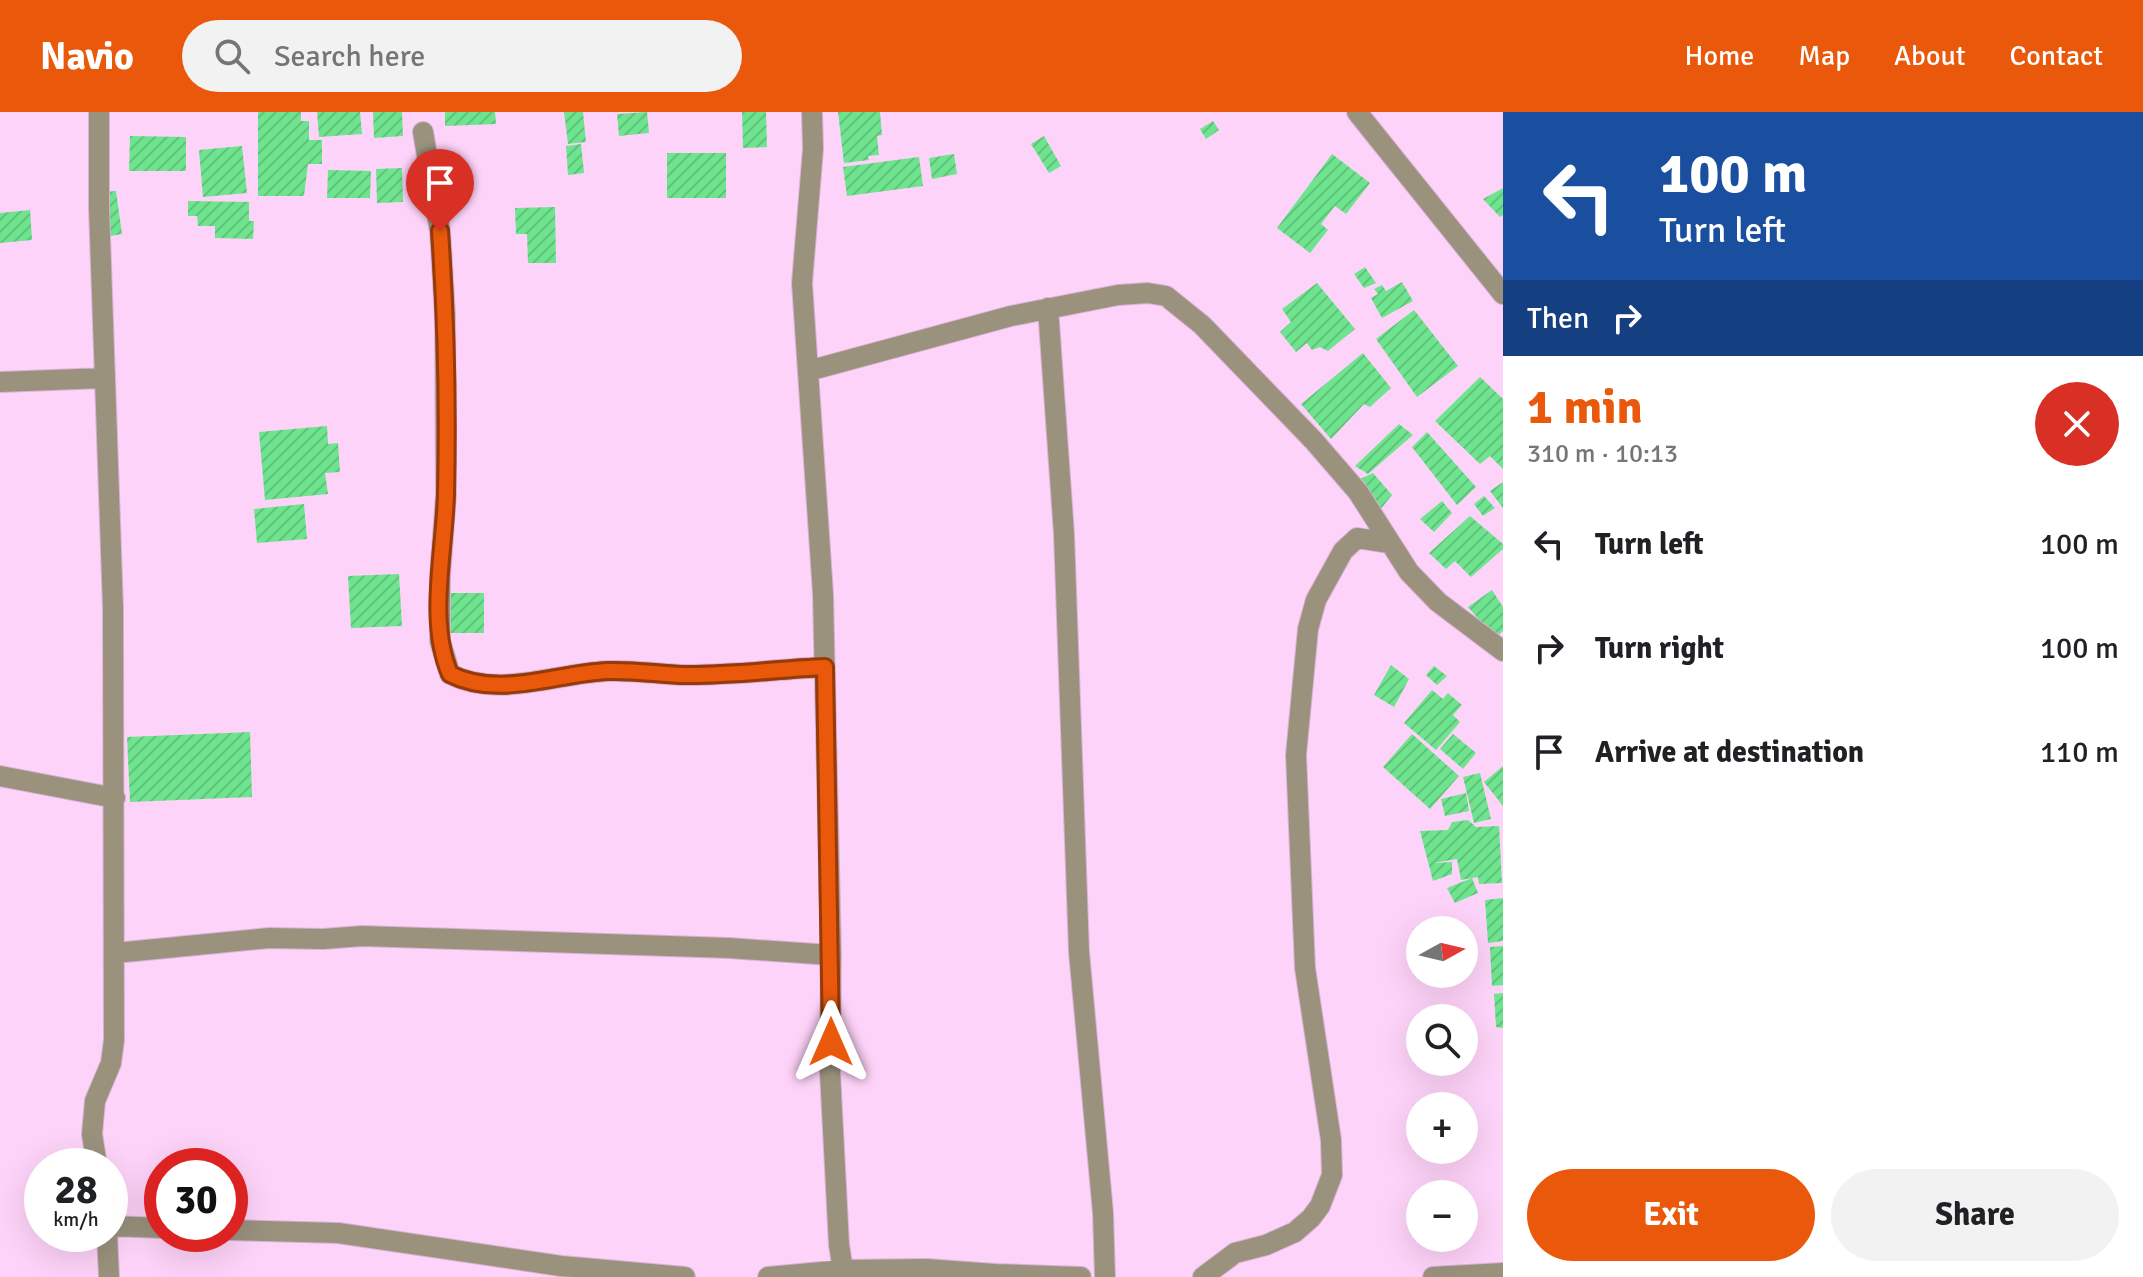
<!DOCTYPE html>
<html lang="en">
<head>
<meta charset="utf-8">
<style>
  body { margin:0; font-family:Signika,sans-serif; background:#f2f2f2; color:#202124; height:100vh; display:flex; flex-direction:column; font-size:30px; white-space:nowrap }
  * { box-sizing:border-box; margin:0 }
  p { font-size:26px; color:#757577 }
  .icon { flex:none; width:44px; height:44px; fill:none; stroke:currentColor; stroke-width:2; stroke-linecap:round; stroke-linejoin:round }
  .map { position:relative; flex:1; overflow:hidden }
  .details { display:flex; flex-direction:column; background:#fff; width:640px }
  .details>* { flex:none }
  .banner { background:#1a4fa0; color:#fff; overflow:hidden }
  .needle { width:52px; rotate:82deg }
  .fabs { position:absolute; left:1406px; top:804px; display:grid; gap:16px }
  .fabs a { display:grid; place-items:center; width:72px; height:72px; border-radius:50%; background:#fff; box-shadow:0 8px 32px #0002; font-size:40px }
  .speed { position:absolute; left:24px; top:1036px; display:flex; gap:16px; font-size:40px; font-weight:700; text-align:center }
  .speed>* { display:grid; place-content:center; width:104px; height:104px; border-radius:50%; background:#fff; box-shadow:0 8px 32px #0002; line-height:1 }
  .speed small { font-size:20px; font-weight:400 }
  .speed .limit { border:12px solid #d22; background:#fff; color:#111 }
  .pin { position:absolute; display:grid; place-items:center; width:68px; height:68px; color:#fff; margin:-82px -34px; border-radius:50% 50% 50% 0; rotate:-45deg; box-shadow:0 0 8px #0007 }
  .pin .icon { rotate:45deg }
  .me { position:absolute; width:88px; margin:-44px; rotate:0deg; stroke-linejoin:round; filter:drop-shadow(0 0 6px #0008) }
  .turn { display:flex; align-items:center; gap:28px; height:168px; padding:0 24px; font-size:36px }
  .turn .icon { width:104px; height:104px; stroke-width:2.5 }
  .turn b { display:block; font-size:56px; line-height:68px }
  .then { display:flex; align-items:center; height:76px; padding:0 24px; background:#0003; gap:16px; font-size:30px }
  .round { display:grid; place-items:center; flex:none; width:84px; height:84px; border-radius:42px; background:#f2f2f2 }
  .summary { display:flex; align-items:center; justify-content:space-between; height:136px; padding:0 24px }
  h1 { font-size:48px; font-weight:700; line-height:60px; color:#ea580c }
  .cta { display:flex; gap:16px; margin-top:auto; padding:16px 24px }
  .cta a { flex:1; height:92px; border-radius:48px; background:#ea580c; color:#fff; font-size:32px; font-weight:700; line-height:92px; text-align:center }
  .cta a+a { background:#f2f2f2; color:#202124 }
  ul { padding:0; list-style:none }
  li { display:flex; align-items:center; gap:24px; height:104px; padding:0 24px }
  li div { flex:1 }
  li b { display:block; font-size:30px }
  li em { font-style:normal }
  header { display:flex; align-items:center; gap:48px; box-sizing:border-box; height:112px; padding:0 40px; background:#ea580c; color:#fff }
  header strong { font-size:38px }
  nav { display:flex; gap:44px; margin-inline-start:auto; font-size:28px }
  .search { width:560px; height:72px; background:#f2f2f2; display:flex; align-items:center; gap:20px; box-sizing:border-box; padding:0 28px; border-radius:44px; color:#757577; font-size:30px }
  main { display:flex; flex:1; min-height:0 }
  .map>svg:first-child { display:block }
  .building { fill:url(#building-hatch) }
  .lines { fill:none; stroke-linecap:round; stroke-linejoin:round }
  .minor-casing { stroke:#d8b2d4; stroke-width:22 }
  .minor { stroke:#9a927d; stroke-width:20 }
  .route-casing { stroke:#983908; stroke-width:20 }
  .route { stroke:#ea580c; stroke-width:14 }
</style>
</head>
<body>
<header>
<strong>Navio</strong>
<div class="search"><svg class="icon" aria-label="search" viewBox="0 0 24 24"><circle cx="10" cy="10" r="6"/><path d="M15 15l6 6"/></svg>Search here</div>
<nav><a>Home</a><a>Map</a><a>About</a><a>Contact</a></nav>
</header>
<main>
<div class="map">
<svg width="1503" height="1165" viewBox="0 0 1503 1165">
  <defs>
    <pattern id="building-hatch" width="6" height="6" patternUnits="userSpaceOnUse" patternTransform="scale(2)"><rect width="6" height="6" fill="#6fe48f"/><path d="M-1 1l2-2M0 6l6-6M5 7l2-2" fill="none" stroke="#60c37b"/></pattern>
  </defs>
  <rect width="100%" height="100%" fill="#fed3f9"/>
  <path class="building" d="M258,0H301V9H309V28H322V52H308L304,84H258Z
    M317,0H360L362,22L319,25Z
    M373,0H402L403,24L374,26Z
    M445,0H495L496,12L445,14Z
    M564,0H583L586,30L568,32Z
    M647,0L649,21L619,24L617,2Z
    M742,0H766L767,35L743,36Z
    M838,0H880L882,23L877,24L879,43L868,44L869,48L844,51Z
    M1213,9L1219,18L1206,27L1200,17Z
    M130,24L186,25V59H129Z
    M1044,24L1061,54L1049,61L1031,32Z
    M581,32L584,61L568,63L566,34Z
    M242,34L247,81L203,85L199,38Z
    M667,41H726V86H667Z
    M954,42L957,62L932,67L929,46Z
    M1332,42L1370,71L1346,102L1335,94L1321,112L1328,118L1310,141L1277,116Z
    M919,45L923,74L847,84L843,55Z
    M402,56L403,90L377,91L376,57Z
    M328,58L371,59L370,86H327Z
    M1503,76V103L1500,105L1483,87Z
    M116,79L122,122L105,125L100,80Z
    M188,89L249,90V109H254L253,127L215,126V114H198L197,104H188Z
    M555,95L556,151H528L527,122H516L515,96Z
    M30,98L32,128L0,131V101Z
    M1365,155L1376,171L1364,176L1354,162Z
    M1402,170L1413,189L1382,206L1371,186L1378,182L1374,177L1382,173L1386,179Z
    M1317,171L1355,217L1328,239L1320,235L1312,238L1307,231L1296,240L1280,220L1291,210L1282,197Z
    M1414,198L1458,254L1417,285L1376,227Z
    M1363,241L1391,276L1370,295L1364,292L1331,327L1301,292Z
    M1480,265L1503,287V357L1490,344L1480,352L1435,309Z
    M1399,312L1413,323L1368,362L1355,354Z
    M327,314L328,332L338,331L340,360L325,361L328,382L265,388L259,320Z
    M1427,320L1476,375L1457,393L1412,335Z
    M1373,361L1392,383L1380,398L1358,368Z
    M1503,370V396L1490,379Z
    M1484,384L1495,396L1483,404L1474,392Z
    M1442,389L1452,401L1434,420L1420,407Z
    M304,392L307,427L257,431L254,397Z
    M1470,404L1503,432V437L1471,465L1455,449L1446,457L1429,441Z
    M399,462L402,514L351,516L348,464Z
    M1492,478L1503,495V519L1495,526L1468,495Z
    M442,481H484V521H442Z
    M1391,553L1409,567L1394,595L1374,583Z
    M1434,554L1447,564L1437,573L1426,563Z
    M1432,578L1443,587L1448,581L1462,593L1453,603L1460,610L1436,638L1404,611Z
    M250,620L252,685L130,690L127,625Z
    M1412,622L1459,664L1430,697L1383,655Z
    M1453,622L1476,641L1463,657L1440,637Z
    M1503,654V694L1484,670Z
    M1480,661L1491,707L1474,711L1463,665Z
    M1466,681L1469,699L1445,704L1441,687Z
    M1468,708L1476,715L1499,714L1502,771L1479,772L1478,765L1461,768L1457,747L1433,751L1452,750V762L1433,769L1420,719L1448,718L1452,710Z
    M1472,766L1478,781L1455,791L1447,776Z
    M1503,786V829L1488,831L1485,788Z
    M1503,834V873L1492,874L1490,835Z
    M1503,881V916L1496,915L1494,882Z"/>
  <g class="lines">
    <g class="minor-casing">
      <path id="minor" d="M812,0L813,37L802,171L823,482L831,843L830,960L839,1133L843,1158L926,1157L995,1162V1165
        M1357,0L1503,182
        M423,20L440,119L445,203L446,382L440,465V529L450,562C499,587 557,561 608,559C633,558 658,562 682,563C729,564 778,557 825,555
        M1048,196L1064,422L1079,840L1103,1101L1105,1165
        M808,259L1011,204L1118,183L1148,181L1166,184L1202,213L1314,329L1358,380L1409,460L1438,490L1503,539
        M0,270L105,266
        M0,664L115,686
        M115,841L269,826L323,827L362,824L729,836L831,843
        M97,1054L92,1022L95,989L111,951L114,928L113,496L99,96V0
        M110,1114L162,1116
        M230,1118L338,1121L561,1154L685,1165
        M107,1122L109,1165
        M995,1162L1081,1165
        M768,1165L843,1158
        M1203,1165L1235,1141L1266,1133L1295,1120L1311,1106L1320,1094L1332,1063L1331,1028L1305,856L1296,643L1308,517L1316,488L1343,439L1357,426L1389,431
        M1433,1165L1503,1161"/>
    </g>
    <use href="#minor" class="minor"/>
  </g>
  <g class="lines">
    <g class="route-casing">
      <path id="route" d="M440,119C446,206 448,293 446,381C445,437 427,509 450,562C499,587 556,561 608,559C633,558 657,562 682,563C729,564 778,557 825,555L831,930"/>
    </g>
    <use href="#route" class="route"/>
  </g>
</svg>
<div class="fabs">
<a><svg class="needle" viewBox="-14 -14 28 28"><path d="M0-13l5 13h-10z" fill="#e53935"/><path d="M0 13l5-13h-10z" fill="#757577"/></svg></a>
<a><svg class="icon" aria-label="search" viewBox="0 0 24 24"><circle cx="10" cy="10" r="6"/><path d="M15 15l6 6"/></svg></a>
<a>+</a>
<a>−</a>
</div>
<div class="speed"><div>28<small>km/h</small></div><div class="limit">30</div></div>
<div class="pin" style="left:440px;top:119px;background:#d93025"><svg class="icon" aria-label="arrive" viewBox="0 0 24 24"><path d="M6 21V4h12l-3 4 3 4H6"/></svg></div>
<svg class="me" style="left:831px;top:930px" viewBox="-20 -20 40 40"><path d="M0-17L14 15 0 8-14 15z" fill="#ea580c" stroke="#fff" stroke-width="4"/></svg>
</div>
<section class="details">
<div class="banner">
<div class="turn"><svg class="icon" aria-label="left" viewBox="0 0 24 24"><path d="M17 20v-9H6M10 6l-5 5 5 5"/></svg><div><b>100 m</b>Turn left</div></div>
<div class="then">Then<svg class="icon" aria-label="right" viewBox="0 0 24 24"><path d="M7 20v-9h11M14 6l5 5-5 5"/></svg></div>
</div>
<div class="summary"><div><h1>1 min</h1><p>310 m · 10:13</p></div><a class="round" style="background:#d93025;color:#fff"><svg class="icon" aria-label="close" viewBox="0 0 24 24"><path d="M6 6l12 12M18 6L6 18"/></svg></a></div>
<ul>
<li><svg class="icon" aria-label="left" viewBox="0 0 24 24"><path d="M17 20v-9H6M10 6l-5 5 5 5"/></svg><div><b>Turn left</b></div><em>100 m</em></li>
<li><svg class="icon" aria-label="right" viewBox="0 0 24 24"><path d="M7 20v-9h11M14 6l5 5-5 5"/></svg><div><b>Turn right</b></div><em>100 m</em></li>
<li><svg class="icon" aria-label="arrive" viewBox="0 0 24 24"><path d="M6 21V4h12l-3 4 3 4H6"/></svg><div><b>Arrive at destination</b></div><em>110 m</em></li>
</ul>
<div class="cta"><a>Exit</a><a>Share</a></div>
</section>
</main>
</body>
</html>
